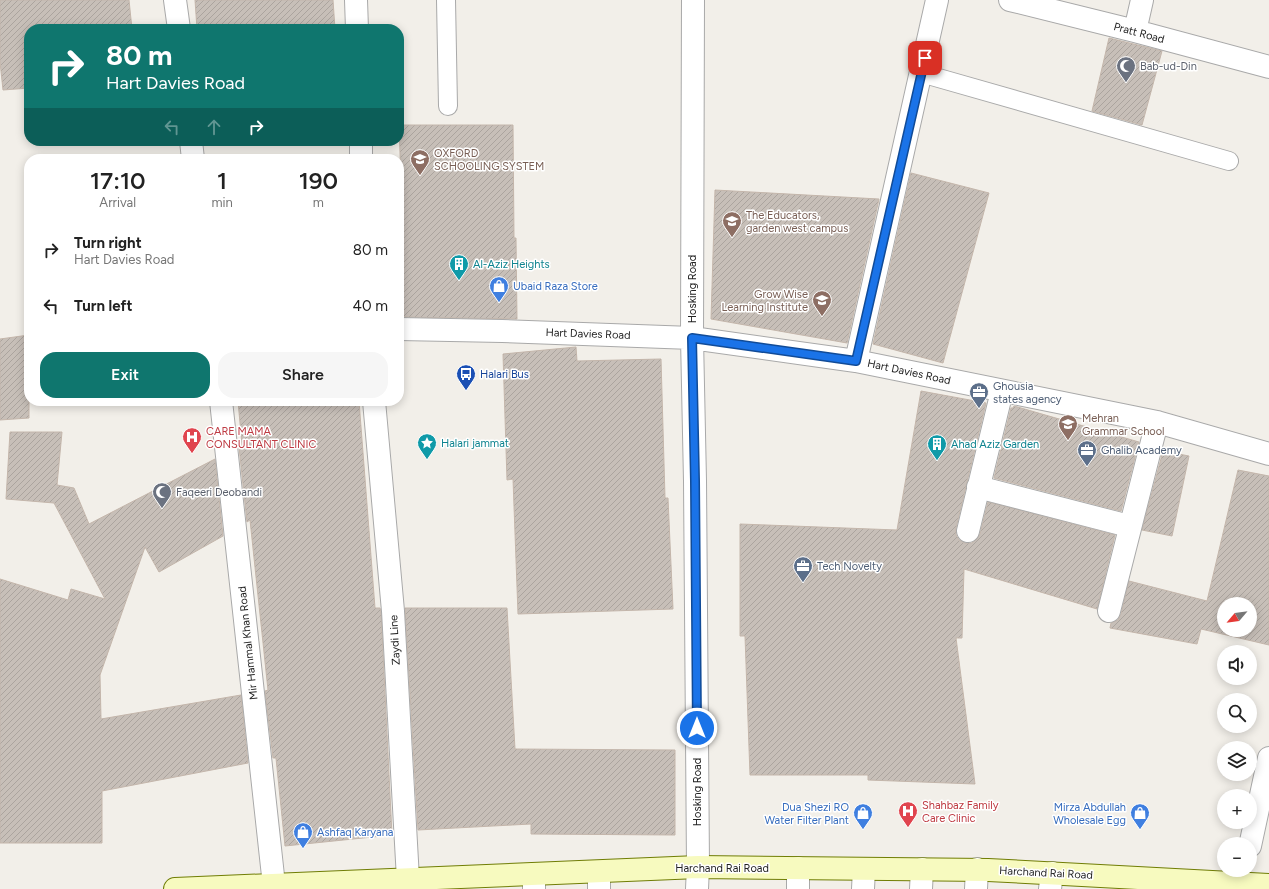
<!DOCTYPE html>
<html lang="en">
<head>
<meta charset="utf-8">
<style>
  body { margin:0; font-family:Figtree,sans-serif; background:#f6f6f6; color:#222; height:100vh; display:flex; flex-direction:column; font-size:15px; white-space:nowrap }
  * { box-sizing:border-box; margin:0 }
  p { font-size:13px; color:#767676 }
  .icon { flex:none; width:22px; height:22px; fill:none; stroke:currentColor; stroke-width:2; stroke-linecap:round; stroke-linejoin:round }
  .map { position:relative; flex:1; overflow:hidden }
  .sheet { position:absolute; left:24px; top:154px; width:380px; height:252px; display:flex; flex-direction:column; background:#fff; border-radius:16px; box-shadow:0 2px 10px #0003 }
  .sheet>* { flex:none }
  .top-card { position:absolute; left:24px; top:24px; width:380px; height:122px; border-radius:16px; box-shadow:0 2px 10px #0003; background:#0f766e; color:#fff; overflow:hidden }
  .needle { width:26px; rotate:241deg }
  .buttons { position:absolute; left:1217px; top:597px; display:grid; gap:8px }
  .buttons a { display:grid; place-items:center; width:40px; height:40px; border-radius:50%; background:#fff; box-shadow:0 2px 10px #0003; font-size:20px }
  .pin { position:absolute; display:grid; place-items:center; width:34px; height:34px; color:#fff; margin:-17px; border-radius:8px; box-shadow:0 2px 6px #0006 }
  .me { position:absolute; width:44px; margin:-22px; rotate:0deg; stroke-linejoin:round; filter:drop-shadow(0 0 3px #0008) }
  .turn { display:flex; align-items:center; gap:14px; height:84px; padding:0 16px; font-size:18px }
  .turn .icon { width:52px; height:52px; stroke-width:2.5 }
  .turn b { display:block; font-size:28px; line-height:34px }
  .lanes { display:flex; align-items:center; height:38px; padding:0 16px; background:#0003; justify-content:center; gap:20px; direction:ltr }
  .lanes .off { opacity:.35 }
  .eta { display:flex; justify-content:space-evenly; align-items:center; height:68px; text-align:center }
  .eta b { font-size:24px; font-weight:600; line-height:28px }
  .action { display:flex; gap:8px; margin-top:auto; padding:8px 16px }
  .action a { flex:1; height:46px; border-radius:16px; background:#0f766e; color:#fff; font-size:16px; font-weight:600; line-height:46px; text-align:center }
  .action a+a { background:#f6f6f6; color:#222 }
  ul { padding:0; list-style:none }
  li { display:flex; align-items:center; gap:12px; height:56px; padding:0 16px }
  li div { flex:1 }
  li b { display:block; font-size:15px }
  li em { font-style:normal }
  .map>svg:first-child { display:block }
  .building { fill:url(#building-hatch); stroke:#c4b6ab; fill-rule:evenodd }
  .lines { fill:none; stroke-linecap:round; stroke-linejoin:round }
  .service-casing { stroke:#a9a9a9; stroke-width:20 }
  .minor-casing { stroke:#a9a9a9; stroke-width:24 }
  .secondary-casing { stroke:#707d05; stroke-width:24 }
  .service { stroke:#fff; stroke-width:18 }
  .minor { stroke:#fff; stroke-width:22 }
  .secondary { stroke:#f7fabf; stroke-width:22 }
  .route-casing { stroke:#114b97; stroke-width:10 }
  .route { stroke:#1a73e8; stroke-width:7 }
  .labels { text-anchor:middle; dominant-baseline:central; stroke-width:3; stroke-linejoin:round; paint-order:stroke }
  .street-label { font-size:11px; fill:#222; stroke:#fff }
  .worship-label { font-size:11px; fill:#5b616d; stroke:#fff; text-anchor:start }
  .education-label { font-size:11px; fill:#785e54; stroke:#fff; text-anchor:start }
  .culture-label { font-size:11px; fill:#0d838f; stroke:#fff; text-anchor:start }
  .shop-label { font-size:11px; fill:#366cbe; stroke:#fff; text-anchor:start }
  .transit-label { font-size:11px; fill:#164399; stroke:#fff; text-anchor:start }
  .service-label { font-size:11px; fill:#4e5e75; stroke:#fff; text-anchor:start }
  .health-label { font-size:11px; fill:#be3a42; stroke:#fff; text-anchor:start }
</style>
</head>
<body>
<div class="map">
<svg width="1269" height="889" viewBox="0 0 1269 889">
  <defs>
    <pattern id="building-hatch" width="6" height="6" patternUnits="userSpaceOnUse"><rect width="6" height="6" fill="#c7bfb8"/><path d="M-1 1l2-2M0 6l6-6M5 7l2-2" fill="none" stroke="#aba49e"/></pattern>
  </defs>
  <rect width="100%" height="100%" fill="#f2efe9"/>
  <path class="building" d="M0,0H129L132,29H29V88L3,90L0,62Z
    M195,0H333L335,29H197Z
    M1109,38L1162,51L1142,125L1092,111Z
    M399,125H513L514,238H516L517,319L402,317L400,239H403Z
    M911,173L989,193L943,363L873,344Z
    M715,190L879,199L847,343L711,319Z
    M29,335V418L0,420V339Z
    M576,347L577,361L661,359L665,498H668L673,609L518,614L513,479L507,480L503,354Z
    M921,391L986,403L956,528V535L959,540L965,543H972L977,539L980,534L988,502L1115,535L1097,609L964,569L962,638H956L975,784L868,780V775H750L745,636H740V524L897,530Z
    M238,401H359L375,608H380L381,612L392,835L285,846L276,758H273L265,691L268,690L250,520L247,522L239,447L242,445Z
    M1014,406L1139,442L1121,511L994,478L1011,408H1013Z
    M10,432H62L57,485L74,488L89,524L215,459L223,536L159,572L145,547L100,675L101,719L241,695L248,763L102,791V843H0V579L68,600L71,589L105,599L54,503L6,499Z
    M1163,451L1189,456L1172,536L1142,530Z
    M1238,470L1269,476V645L1201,629L1197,644L1110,628L1111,623L1118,620L1121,614L1129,581L1207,601ZM1224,604H1250V630H1224Z
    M405,608H507L515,749L675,750V835L531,834V824L418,830Z"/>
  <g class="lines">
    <g class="service-casing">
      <path id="service" d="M446,0L448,106
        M921,73L1229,161"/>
    </g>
    <g class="minor-casing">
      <path id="minor" d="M175,0L179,29
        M356,0L357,29
        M693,0L692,338L695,481L698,867L697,889
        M1010,0L1135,31L1269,67
        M1135,31L1142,0
        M191,141L193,159
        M361,141V159
        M399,329L502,331L692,338L856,361L1157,422L1269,454
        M856,361L937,0
        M221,401L274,885
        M374,401L393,611L408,879
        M978,487L1129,526
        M968,531L1002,391
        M1109,611L1157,422
        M1250,846L1269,758
        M599,872V889
        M534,874V889
        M798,889V868
        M863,889L864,869
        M921,889L922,869
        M976,889L977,869
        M1050,889L1052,873"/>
    </g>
    <g class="secondary-casing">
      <path id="secondary" d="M175,889L698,867L988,870L1269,885"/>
    </g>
    <use href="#service" class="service"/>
    <use href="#minor" class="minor"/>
    <use href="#secondary" class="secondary"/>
  </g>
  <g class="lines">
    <g class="route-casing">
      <path id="route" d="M697,728L695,481L692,338L856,361L925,58"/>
    </g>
    <use href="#route" class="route"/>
  </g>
  <defs>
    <g id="mosque-pin" transform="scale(1)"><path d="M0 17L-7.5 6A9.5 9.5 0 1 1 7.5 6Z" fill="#6b7280" stroke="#fff"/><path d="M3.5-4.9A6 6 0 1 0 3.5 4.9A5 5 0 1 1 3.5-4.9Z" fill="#fff"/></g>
    <g id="school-pin" transform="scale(1)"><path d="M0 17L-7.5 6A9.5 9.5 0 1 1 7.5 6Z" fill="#8d6e63" stroke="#fff"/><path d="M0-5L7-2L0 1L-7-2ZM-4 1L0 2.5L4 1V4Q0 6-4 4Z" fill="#fff"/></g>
    <g id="building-pin" transform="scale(1)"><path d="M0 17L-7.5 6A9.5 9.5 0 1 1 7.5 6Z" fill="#0f9aa8" stroke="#fff"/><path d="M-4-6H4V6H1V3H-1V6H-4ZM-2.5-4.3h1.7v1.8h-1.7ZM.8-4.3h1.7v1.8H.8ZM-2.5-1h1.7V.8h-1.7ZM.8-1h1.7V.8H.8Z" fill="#fff"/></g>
    <g id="shop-pin" transform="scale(1)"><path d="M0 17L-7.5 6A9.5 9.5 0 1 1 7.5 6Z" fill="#3f7fe0" stroke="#fff"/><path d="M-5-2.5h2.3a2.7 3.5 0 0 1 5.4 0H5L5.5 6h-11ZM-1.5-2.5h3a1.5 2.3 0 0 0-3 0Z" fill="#fff"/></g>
    <g id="bus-pin" transform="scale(1)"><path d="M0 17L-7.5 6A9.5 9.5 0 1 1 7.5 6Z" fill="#1a4fb4" stroke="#fff"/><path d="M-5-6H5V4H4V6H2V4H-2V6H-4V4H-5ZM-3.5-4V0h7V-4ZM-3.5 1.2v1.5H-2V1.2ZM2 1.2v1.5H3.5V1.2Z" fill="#fff"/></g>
    <g id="office-pin" transform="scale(1)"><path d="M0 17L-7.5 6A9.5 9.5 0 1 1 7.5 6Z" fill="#5c6f8a" stroke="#fff"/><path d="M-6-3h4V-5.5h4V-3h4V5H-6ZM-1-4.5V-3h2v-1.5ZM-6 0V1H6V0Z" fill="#fff"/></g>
    <g id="hospital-pin" transform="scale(1)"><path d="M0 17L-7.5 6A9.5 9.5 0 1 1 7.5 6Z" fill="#e0444e" stroke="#fff"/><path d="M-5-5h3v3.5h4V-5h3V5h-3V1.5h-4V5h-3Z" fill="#fff"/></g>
    <g id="sight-pin" transform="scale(1)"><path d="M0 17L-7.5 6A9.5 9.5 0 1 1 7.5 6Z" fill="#0f9aa8" stroke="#fff"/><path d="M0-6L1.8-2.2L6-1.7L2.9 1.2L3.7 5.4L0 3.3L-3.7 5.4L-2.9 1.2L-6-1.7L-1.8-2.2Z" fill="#fff"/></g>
  </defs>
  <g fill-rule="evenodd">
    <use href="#mosque-pin" x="1126" y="66"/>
    <use href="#school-pin" x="420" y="159"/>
    <use href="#school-pin" x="732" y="221"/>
    <use href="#building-pin" x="459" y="264"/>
    <use href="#shop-pin" x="499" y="286"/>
    <use href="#school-pin" x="822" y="300"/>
    <use href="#bus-pin" x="466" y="374"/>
    <use href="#office-pin" x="979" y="392"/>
    <use href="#school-pin" x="1068" y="424"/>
    <use href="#hospital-pin" x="192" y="437"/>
    <use href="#sight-pin" x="427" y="443"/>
    <use href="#building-pin" x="937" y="444"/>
    <use href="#office-pin" x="1087" y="450"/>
    <use href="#mosque-pin" x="162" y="492"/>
    <use href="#office-pin" x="803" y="566"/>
    <use href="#hospital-pin" x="908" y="811"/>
    <use href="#shop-pin" x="863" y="813"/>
    <use href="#shop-pin" x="1140" y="813"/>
    <use href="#shop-pin" x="303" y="832"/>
  </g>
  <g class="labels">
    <g class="street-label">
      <text transform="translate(1139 33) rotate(15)">Pratt Road</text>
      <text transform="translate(692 289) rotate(-90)">Hosking Road</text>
      <text transform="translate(588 334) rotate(2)">Hart Davies Road</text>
      <text transform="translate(909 372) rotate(12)">Hart Davies Road</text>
      <text transform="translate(395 640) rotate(-93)">Zaydi Line</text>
      <text transform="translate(248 643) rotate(-96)">Mir Hammal Khan Road</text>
      <text transform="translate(697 792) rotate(-90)">Hosking Road</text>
      <text x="722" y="868">Harchand Rai Road</text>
      <text transform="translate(1046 873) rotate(3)">Harchand Rai Road</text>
    </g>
    <g class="worship-label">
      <text x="1140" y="66">Bab-ud-Din</text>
      <text x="176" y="492">Faqeeri Deobandi</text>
    </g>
    <g class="education-label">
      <text x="434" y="153">OXFORD<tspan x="434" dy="13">SCHOOLING SYSTEM</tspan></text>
      <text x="746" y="215">The Educators,<tspan x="746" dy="13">garden west campus</tspan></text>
      <text x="808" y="294" text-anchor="end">Grow Wise<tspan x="808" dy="13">Learning Institute</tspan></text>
      <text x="1082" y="418">Mehran<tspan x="1082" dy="13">Grammar School</tspan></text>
    </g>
    <g class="culture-label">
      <text x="473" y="264">Al-Aziz Heights</text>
      <text x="441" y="443">Halari jammat</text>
      <text x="951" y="444">Ahad Aziz Garden</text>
    </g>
    <g class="shop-label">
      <text x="513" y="286">Ubaid Raza Store</text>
      <text x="849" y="807" text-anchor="end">Dua Shezi RO<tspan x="849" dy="13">Water Filter Plant</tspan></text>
      <text x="1126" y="807" text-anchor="end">Mirza Abdullah<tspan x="1126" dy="13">Wholesale Egg</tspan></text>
      <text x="317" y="832">Ashfaq Karyana</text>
    </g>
    <g class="transit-label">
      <text x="480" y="374">Halari Bus</text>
    </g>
    <g class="service-label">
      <text x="993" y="386">Ghousia<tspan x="993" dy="13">states agency</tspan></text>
      <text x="1101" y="450">Ghalib Academy</text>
      <text x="817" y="566">Tech Novelty</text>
    </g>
    <g class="health-label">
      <text x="206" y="431">CARE MAMA<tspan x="206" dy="13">CONSULTANT CLINIC</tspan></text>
      <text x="922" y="805">Shahbaz Family<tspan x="922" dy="13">Care Clinic</tspan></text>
    </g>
  </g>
</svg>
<div class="buttons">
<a><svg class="needle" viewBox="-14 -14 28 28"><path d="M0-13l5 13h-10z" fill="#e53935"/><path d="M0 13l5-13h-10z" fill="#767676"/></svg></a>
<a><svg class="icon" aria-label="sound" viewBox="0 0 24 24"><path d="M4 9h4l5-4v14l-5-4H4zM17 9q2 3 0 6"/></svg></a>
<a><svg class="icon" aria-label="search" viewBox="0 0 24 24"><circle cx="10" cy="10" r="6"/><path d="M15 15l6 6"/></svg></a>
<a><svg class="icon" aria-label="layers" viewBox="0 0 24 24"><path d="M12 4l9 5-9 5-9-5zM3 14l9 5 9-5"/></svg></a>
<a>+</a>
<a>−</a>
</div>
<div class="pin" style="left:925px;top:58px;background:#d93025"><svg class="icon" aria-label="arrive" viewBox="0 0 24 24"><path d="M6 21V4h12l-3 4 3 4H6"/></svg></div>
<svg class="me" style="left:697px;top:728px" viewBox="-20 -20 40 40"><circle r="17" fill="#1a73e8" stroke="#fff" stroke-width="3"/><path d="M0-11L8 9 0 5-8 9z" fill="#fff"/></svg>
<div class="top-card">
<div class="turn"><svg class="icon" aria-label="right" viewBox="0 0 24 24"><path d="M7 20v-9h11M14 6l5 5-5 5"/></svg><div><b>80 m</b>Hart Davies Road</div></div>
<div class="lanes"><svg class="icon off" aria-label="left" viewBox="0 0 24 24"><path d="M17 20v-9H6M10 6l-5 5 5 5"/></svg><svg class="icon off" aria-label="ahead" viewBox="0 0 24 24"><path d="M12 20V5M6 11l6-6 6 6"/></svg><svg class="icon" aria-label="right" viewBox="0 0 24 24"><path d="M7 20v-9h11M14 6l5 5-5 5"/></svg></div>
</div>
<section class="sheet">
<div class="eta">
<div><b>17:10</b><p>Arrival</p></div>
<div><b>1</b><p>min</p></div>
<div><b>190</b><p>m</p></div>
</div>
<ul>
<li><svg class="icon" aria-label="right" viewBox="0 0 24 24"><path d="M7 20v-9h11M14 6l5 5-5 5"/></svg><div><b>Turn right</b><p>Hart Davies Road</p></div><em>80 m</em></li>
<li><svg class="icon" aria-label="left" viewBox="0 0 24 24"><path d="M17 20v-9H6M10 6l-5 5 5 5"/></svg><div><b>Turn left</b></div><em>40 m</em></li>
</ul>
<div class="action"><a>Exit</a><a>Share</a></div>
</section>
</div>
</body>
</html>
